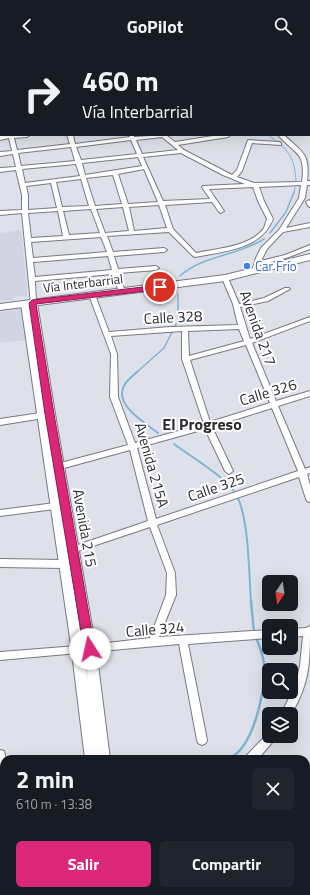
<!DOCTYPE html>
<html lang="es">
<head>
<meta charset="utf-8">
<style>
  body { margin:0; font-family:"Titillium Web",sans-serif; background:#20242c; color:#f1f3f6; height:100vh; display:flex; flex-direction:column; font-size:15px; white-space:nowrap }
  * { box-sizing:border-box; margin:0 }
  p { font-size:13px; color:#9ea1a6 }
  .icon { flex:none; width:22px; height:22px; fill:none; stroke:currentColor; stroke-width:2; stroke-linecap:round; stroke-linejoin:round }
  .map { position:relative; flex:1; overflow:hidden }
  .side { position:absolute; left:0px; top:703px; width:310px; height:140px; display:flex; flex-direction:column; background:#171b24; border-radius:12px 12px 0 0; box-shadow:0 4px 16px #0002 }
  .side>* { flex:none }
  .guide { position:absolute; left:0px; top:0px; width:310px; height:84px; box-shadow:0 4px 16px #0002; background:#171b24; color:#f1f3f6; overflow:hidden }
  .needle { width:26px; rotate:193deg }
  .tools { position:absolute; left:262px; top:523px; display:grid; gap:8px }
  .tools a { display:grid; place-items:center; width:36px; height:36px; border-radius:6px; background:#171b24; box-shadow:0 4px 16px #0002; font-size:20px }
  .pin { position:absolute; display:grid; place-items:center; width:34px; height:34px; color:#fff; margin:-17px; border:2px solid #fff; border-radius:50%; box-shadow:0 1px 4px #0007 }
  .me { position:absolute; width:44px; margin:-22px; rotate:350deg; stroke-linejoin:round; filter:drop-shadow(0 0 3px #0008) }
  .turn { display:flex; align-items:center; gap:14px; height:84px; padding:0 16px; font-size:18px }
  .turn .icon { width:52px; height:52px; stroke-width:2.5 }
  .turn b { display:block; font-size:28px; line-height:34px }
  .round { display:grid; place-items:center; flex:none; width:42px; height:42px; border-radius:6px; background:#20242c }
  .overview { display:flex; align-items:center; justify-content:space-between; height:68px; padding:0 16px }
  h1 { font-size:24px; font-weight:700; line-height:30px }
  .button { display:flex; gap:8px; margin-top:auto; padding:8px 16px }
  .button a { flex:1; height:46px; border-radius:6px; background:#db2777; color:#fff; font-size:16px; font-weight:700; line-height:46px; text-align:center }
  .button a+a { background:#20242c; color:#f1f3f6 }
  header { display:flex; justify-content:space-between; align-items:center; height:52px; padding:0 16px; background:#171b24; font-size:18px; font-weight:700 }
  .map>svg:first-child { display:block }
  .built { fill:#d2d4e4 }
  .lines { fill:none; stroke-linecap:round; stroke-linejoin:round }
  .stream-far3 { stroke:#7eb5d3; stroke-width:1 }
  .stream-far2 { stroke:#7eb5d3; stroke-width:1.5 }
  .stream-far1 { stroke:#7eb5d3; stroke-width:2 }
  .stream { stroke:#7eb5d3; stroke-width:2.5 }
  .minor-casing { stroke:#787982; stroke-width:2 }
  .tertiary-casing { stroke:#787982; stroke-width:2 }
  .primary-casing { stroke:#787982; stroke-width:2 }
  .minor { fill:#fff; fill-rule:evenodd }
  .tertiary { fill:#fff; fill-rule:evenodd }
  .primary { fill:#fff; fill-rule:evenodd }
  .route { fill:#db2777; stroke:#8e194d }
  .shop-dot { fill:#3f7fe0; stroke:#fff; stroke-width:1.5 }
  .labels { text-anchor:middle; dominant-baseline:central; stroke-width:4; stroke-linejoin:round; paint-order:stroke }
  .far-shop-label { font-size:13px; fill:#366cbe; stroke:#fff; text-anchor:start }
  .far-street-label { font-size:13px; fill:#2c2c30; stroke:#fff }
  .street-label { font-size:15px; fill:#2c2c30; stroke:#fff }
  .neighbourhood-label { font-size:16px; font-weight:bold; fill:#2c2c30; stroke:#fff }
</style>
</head>
<body>
<header><svg class="icon" aria-label="back" viewBox="0 0 24 24"><path d="M15 5l-7 7 7 7"/></svg>GoPilot<svg class="icon" aria-label="search" viewBox="0 0 24 24"><circle cx="10" cy="10" r="6"/><path d="M15 15l6 6"/></svg></header>
<div class="map">
<svg width="310" height="843" viewBox="0 0 310 843">
  <rect width="100%" height="100%" fill="#dfe1ea"/>
  <path class="built" d="M21,178L28,246L23,244L15,245L12,248L0,249V181Z
    M21,257H23L27,288L0,291V260Z"/>
  <g class="lines">
    <path class="stream-far3" d="M268,83C288,97 295,105 296,130
      M294,141L295,135"/>
    <path class="stream-far2" d="M270,181L286,160L294,140
      M180,224C203,203 238,204 264,187
      M137,320L164,296L178,268V242"/>
    <path class="stream-far1" d="M138,319C134,323 128,327 125,332C112,352 145,371 158,381
      M174,392C191,405 228,426 237,444C249,468 249,522 251,550"/>
    <path class="stream" d="M251,549L254,581
      M229,707C233,704 238,701 241,697C256,679 266,635 264,612C263,602 259,594 256,585
      M306,724L310,720
      M98,843L101,839"/>
    <g class="minor-casing">
      <path id="minor" d="M0,0H7L0,2Z
        M97,0H101V1H97Z
        M150,0H154L155,1H151Z
        M180,0H184L185,1H181Z
        M209,0H213L214,1H210Z
        M235,0H239L240,1H236Z
        M260,0H264L265,1H261Z
        M0,18H1V20H0Z
        M309,20H310V23H309Z
        M0,57H1V60H0Z
        M309,63H310V65H309Z
        M0,69H1V71H0Z
        M309,74L310,75V79L309,78Z
        M8,83H30L27,85L14,86L17,98L70,92L67,83H73L75,92L130,85L128,83H134V85L166,83L175,90L219,83H231L228,85L178,93L184,98L232,123L237,118L248,88L279,90L281,91V93L252,91L242,119L237,125L254,131L302,130C306,100 296,103 278,83H284C303,101 310,101 307,129H310V133H307L305,146L286,176L310,171V175L283,180L267,197L261,209L285,203L310,193V197L289,205L260,213L257,220H253L252,219L256,206L261,196L279,178L299,146L301,133L259,135L264,149L273,167C261,198 224,199 195,205L193,204L169,180L107,184L113,200L164,196L167,198L164,200L114,204L118,217L156,214L159,216L156,218L119,221L125,240L124,241H120L119,240L113,222L35,229L36,251L35,252H31L22,161L0,163V159L22,158V143L16,118L0,120V116L16,115L13,102L0,104V100L12,99L9,86L0,88V84ZM162,85L178,98L142,102L136,88ZM131,88L137,102L81,108L76,95ZM71,95L75,109L21,114L18,101ZM181,101L223,123L245,132L203,134L202,135L210,147L163,149L143,105ZM138,105L142,114L85,123L82,111ZM76,112L80,124L25,131L22,117ZM144,117L158,150L128,152L118,122ZM113,123L122,152L95,154L86,126ZM81,127L89,154L62,155L56,130ZM51,131L57,156L28,158V143L26,134ZM253,135L258,149L267,167C266,170 265,173 264,176C252,194 216,197 196,201L173,177L165,153L212,150L219,160L221,161L224,159L209,137ZM159,153L167,176L134,179L129,155ZM123,155L129,179L105,181L96,157ZM91,157L100,181L69,183L63,159ZM58,159L63,184L31,186L28,161ZM101,185L107,200L33,206L31,190ZM108,204L112,218L35,225L33,210Z
        M309,148L310,149V155L308,154L306,150Z
        M225,224L228,226L239,252L264,246L285,236H289L290,237L268,249L240,255L250,287L310,265V269L252,291L276,349L310,339V344L278,354L305,417L310,415V421L307,422L310,433V450L307,449L306,447L299,425L157,473L175,521L176,543L159,585L269,578V586L188,592L207,688L206,691L202,693L198,691L197,688L179,592L0,608V600L90,593L150,586L166,543L167,521L150,475L69,502L66,501L65,499L66,497L148,469L130,398L53,419L49,416L53,413L128,393L110,345L111,302L89,243L90,242H94L95,243L109,280L170,275L238,273L233,252L222,226ZM239,277L244,289L189,304L188,279ZM182,279V307L204,372L135,391L118,345L117,302L111,284ZM246,293L270,351L210,370L190,308ZM272,356L298,419L156,467L137,396L205,377L225,419L229,422L233,419L212,375Z
        M47,360L51,363L50,365L0,373V367Z
        M55,451L58,452L59,454L58,456L55,457L0,464V458Z
        M0,507L64,508L67,509L68,512L67,515L64,516L0,515Z
        M310,574C310,611 310,630 291,663L281,662L296,632L300,613L303,584L291,585V577L306,576Z
        M269,680V684H276L275,687L258,707H246L247,703Z
        M0,698L4,699L6,707H4V734L0,732Z
        M306,799L310,801V815L306,813Z
        M0,817H4V829H0Z
        M118,839H141L143,843H120Z"/>
    </g>
    <g class="tertiary-casing">
      <path id="tertiary" d="M30,249H33L37,251L55,362L96,597L110,707H85L71,593L21,252L25,250L29,252ZM60,449L84,597L88,629Z
        M4,737V751L0,752V738Z"/>
    </g>
    <g class="primary-casing">
      <path id="primary" d="M310,202V208L225,229L0,258V252L225,223Z"/>
    </g>
    <use href="#minor" class="minor"/>
    <use href="#tertiary" class="tertiary"/>
    <use href="#primary" class="primary"/>
  </g>
  <path class="route" d="M160,233L164,235L163,237L36,252L54,362L95,597L94,601L90,602L86,601L84,597L45,362L29,251L32,248Z"/>
  <circle class="shop-dot" cx="247" cy="214" r="4"/>
  <g class="labels">
    <g class="far-shop-label">
      <text x="255" y="214">Car Frío</text>
    </g>
    <g class="far-street-label">
      <text transform="translate(83 231) rotate(-7)">Vía Interbarrial</text>
    </g>
    <g class="street-label">
      <text transform="translate(173 265) rotate(-3)">Calle 328</text>
      <text transform="translate(258 276) rotate(70)">Avenida 217</text>
      <text transform="translate(268 340) rotate(-17)">Calle 326</text>
      <text transform="translate(152 413) rotate(74)">Avenida 215A</text>
      <text transform="translate(216 435) rotate(-19)">Calle 325</text>
      <text transform="translate(85 476) rotate(80)">Avenida 215</text>
      <text transform="translate(155 577) rotate(-5)">Calle 324</text>
    </g>
    <g class="neighbourhood-label">
      <text x="202" y="372">El Progreso</text>
    </g>
  </g>
</svg>
<div class="tools">
<a><svg class="needle" viewBox="-14 -14 28 28"><path d="M0-13l5 13h-10z" fill="#e53935"/><path d="M0 13l5-13h-10z" fill="#9ea1a6"/></svg></a>
<a><svg class="icon" aria-label="sound" viewBox="0 0 24 24"><path d="M4 9h4l5-4v14l-5-4H4zM17 9q2 3 0 6"/></svg></a>
<a><svg class="icon" aria-label="search" viewBox="0 0 24 24"><circle cx="10" cy="10" r="6"/><path d="M15 15l6 6"/></svg></a>
<a><svg class="icon" aria-label="layers" viewBox="0 0 24 24"><path d="M12 4l9 5-9 5-9-5zM3 14l9 5 9-5"/></svg></a>
</div>
<div class="pin" style="left:160px;top:235px;background:#d93025"><svg class="icon" aria-label="arrive" viewBox="0 0 24 24"><path d="M6 21V4h12l-3 4 3 4H6"/></svg></div>
<svg class="me" style="left:90px;top:597px" viewBox="-20 -20 40 40"><circle r="19" fill="#fff"/><path d="M0-13L10 11 0 6-10 11z" fill="#db2777"/></svg>
<div class="guide">
<div class="turn"><svg class="icon" aria-label="right" viewBox="0 0 24 24"><path d="M7 20v-9h11M14 6l5 5-5 5"/></svg><div><b>460 m</b>Vía Interbarrial</div></div>
</div>
<section class="side">
<div class="overview"><div><h1>2 min</h1><p>610 m · 13:38</p></div><a class="round"><svg class="icon" aria-label="close" viewBox="0 0 24 24"><path d="M6 6l12 12M18 6L6 18"/></svg></a></div>
<div class="button"><a>Salir</a><a>Compartir</a></div>
</section>
</div>
</body>
</html>
